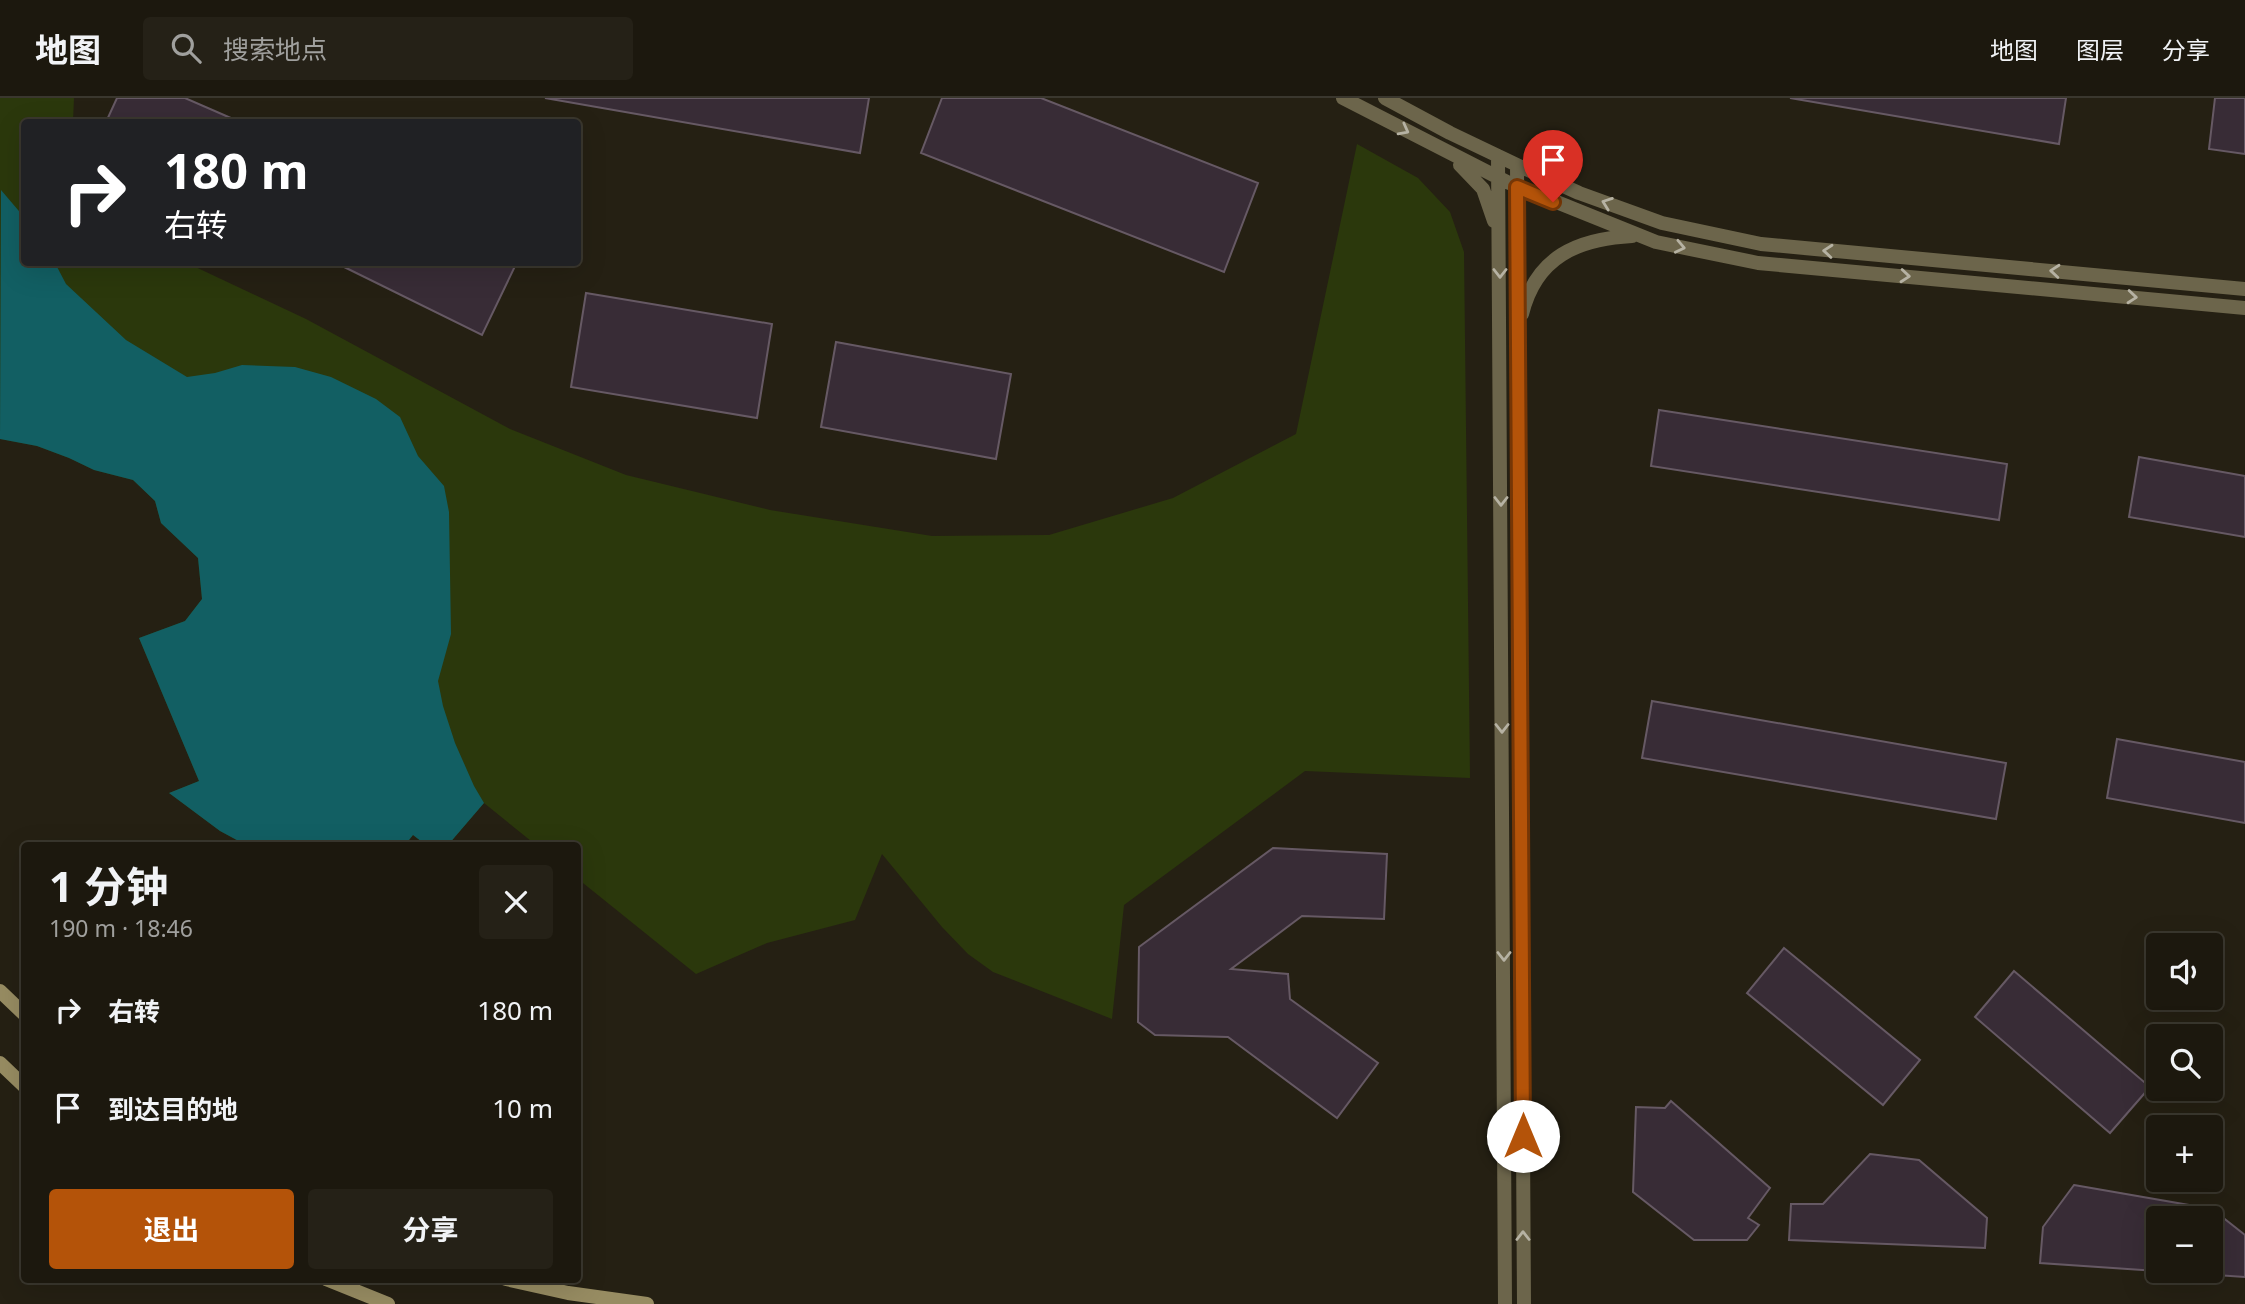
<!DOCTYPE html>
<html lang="zh">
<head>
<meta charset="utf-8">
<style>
  body { margin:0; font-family:"Noto Sans","Noto Sans SC",sans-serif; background:#252117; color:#f1f3f6; height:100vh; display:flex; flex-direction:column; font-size:26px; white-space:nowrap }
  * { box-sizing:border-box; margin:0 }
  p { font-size:23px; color:#a0a09e }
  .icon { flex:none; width:38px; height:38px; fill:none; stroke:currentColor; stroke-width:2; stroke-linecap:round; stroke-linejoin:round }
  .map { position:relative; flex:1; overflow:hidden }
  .sheet { position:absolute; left:21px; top:744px; width:560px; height:441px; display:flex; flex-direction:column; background:#1c180e; border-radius:7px; box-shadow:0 7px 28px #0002,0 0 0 2px #3a372e }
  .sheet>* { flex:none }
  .hud { position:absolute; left:21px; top:21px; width:560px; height:147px; border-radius:7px; box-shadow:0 7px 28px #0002,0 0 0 2px #3a372e; background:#202124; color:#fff; overflow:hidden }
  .tools { position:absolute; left:2146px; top:835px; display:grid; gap:14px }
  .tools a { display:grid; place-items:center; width:77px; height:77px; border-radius:7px; background:#1c180e; box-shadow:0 7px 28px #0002,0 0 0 2px #3a372e; font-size:35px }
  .pin { position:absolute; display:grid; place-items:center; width:60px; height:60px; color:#fff; margin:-72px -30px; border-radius:50% 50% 50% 0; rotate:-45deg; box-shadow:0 0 7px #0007 }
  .pin .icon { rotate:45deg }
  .me { position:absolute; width:77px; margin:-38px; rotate:0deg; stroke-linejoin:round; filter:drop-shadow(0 0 5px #0008) }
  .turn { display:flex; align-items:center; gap:24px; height:147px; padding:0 28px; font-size:32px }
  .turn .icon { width:91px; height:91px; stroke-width:2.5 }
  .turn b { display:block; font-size:49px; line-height:60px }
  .round { display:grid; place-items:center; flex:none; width:74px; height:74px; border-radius:7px; background:#252117 }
  .overview { display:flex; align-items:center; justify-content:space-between; height:119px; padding:0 28px }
  h1 { font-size:42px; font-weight:700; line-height:52px }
  .primary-button { display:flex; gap:14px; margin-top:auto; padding:14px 28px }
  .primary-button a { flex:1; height:80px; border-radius:7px; background:#b45309; color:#fff; font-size:28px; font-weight:700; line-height:80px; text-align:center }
  .primary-button a+a { background:#252117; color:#f1f3f6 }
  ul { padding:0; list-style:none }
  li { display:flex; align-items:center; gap:21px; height:98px; padding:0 28px }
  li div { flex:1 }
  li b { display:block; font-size:26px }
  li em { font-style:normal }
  header { display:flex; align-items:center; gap:42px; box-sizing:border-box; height:98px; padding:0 35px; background:#1c180e; border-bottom:2px solid #3a372e }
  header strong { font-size:33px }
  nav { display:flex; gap:38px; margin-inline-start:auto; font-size:24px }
  .search { width:490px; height:63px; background:#252117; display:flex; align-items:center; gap:18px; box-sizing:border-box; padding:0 24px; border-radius:7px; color:#a0a09e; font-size:26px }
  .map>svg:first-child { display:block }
  .green { fill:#2b380c }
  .water { fill:#125f63 }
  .building { fill:#382c36; stroke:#665964; stroke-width:2; fill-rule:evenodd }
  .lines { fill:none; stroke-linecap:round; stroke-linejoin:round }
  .tertiary { stroke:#6c654b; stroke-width:14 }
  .secondary { stroke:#978c62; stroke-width:14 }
  .oneway { stroke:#b6b2a3 }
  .route-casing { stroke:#753606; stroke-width:18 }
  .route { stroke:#b45309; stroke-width:12 }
</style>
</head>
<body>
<header>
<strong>地图</strong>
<div class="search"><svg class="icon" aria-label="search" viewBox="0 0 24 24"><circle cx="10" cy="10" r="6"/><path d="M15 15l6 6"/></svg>搜索地点</div>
<nav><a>地图</a><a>图层</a><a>分享</a></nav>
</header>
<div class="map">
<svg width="2245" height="1206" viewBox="0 0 2245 1206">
  <rect width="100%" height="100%" fill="#252013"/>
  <path class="green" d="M0,0H74L73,24H24V164L187,165L306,221L510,331L626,377L770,412L932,438L1049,437L1173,400L1296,336L1357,46L1418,80L1450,114L1464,154L1470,680L1305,673L1124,807L1112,921L993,874L968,856L942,829L882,756L855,822L767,845L696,876L578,781V747H536L484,705L448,747H426L413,737L405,747H246L220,733L169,695L199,683L139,540L185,523L202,501L198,460L161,425L155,403L133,382L94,372L69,360L37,348L0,341Z"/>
  <path class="water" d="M1,92L24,119V164L55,165L66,186L126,242L187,279L215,275L242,267L295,269L331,279L376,301L400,319L418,358L444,388L449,414L451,536L438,583L443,608L455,645L474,688L484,705L448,747H426L413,737L405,747H246L220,733L169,695L199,683L139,540L185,523L202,501L198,460L161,425L155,403L133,382L94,372L69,360L37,348L0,341Z"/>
  <path class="building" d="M117,0H185L240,24H106Z
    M545,0H869L860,55Z
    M942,0H1041L1258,85L1224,174L921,55Z
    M1790,0H2066L2059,46Z
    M2215,0H2245V56L2209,51Z
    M334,164H517L482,237Z
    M586,195L772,226L757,320L571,289Z
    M836,244L1011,276L996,361L821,329Z
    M1659,312L2007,366L1999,422L1651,368Z
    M2139,359L2245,378V439L2129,419Z
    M1652,603L2006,665L1996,721L1642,660Z
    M2117,641L2245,664V725L2107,700Z
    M1273,750L1387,756L1384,821L1302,818L1231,871L1288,876L1290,901L1378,965L1337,1020L1228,939L1155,937L1138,924L1139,849Z
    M1784,850L1920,962L1883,1007L1747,895Z
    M2014,873L2150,989L2110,1035L1975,919Z
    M1671,1003L1770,1090L1748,1120L1759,1127L1747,1142H1694L1633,1094L1636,1009L1665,1010Z
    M1870,1056L1919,1062L1987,1120L1985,1150L1789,1142L1791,1106H1823Z
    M2074,1087L2212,1111L2245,1137V1179L2040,1165L2043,1129ZM2158,1120H2210V1172H2158Z"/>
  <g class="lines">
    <path class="tertiary" d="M1343,0L1507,84L1656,144L1758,165L2245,210
      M1385,0L1450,35L1517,67L1579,95L1662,125L1761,146L2245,191
      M1498,58L1505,1206
      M1460,67L1483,91L1494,123
      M1517,67L1524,1206
      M1522,216C1536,159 1577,141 1632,138"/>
    <path class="secondary" d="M0,893L24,916
      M0,965L24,988
      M326,1181L388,1206
      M506,1181L568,1195L647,1206"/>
  </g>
  <defs><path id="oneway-chevron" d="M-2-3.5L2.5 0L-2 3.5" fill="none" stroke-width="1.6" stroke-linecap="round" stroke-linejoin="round" transform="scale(1.75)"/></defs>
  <g class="oneway">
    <use href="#oneway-chevron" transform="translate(1404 32) rotate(28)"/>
    <use href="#oneway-chevron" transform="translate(1607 105) rotate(-160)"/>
    <use href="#oneway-chevron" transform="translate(1680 149) rotate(12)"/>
    <use href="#oneway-chevron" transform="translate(1828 153) rotate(-175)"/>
    <use href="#oneway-chevron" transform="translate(2055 173) rotate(-175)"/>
    <use href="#oneway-chevron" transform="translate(1500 175) rotate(90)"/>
    <use href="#oneway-chevron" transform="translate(1905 178) rotate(5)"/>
    <use href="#oneway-chevron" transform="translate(2132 199) rotate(5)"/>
    <use href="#oneway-chevron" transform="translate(1501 403) rotate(90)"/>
    <use href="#oneway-chevron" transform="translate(1502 630) rotate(90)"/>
    <use href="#oneway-chevron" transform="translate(1504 858) rotate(90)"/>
    <use href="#oneway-chevron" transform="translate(1523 1138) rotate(-90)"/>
  </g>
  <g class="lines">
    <g class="route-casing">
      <path id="route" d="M1523,1038L1517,89L1553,104"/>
    </g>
    <use href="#route" class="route"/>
  </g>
</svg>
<div class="tools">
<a><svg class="icon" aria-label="sound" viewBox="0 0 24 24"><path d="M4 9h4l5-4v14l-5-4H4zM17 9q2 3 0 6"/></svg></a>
<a><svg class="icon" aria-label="search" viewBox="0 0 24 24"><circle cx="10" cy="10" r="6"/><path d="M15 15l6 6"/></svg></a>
<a>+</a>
<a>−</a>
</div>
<div class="pin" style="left:1553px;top:104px;background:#d93025"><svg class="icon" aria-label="arrive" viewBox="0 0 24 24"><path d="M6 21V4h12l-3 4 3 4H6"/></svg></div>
<svg class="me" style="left:1523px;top:1038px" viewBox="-20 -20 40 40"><circle r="19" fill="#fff"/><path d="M0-13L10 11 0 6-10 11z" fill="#b45309"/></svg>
<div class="hud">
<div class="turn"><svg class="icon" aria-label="right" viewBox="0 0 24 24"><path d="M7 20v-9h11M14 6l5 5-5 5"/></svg><div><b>180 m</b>右转</div></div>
</div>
<section class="sheet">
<div class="overview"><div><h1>1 分钟</h1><p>190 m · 18:46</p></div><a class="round"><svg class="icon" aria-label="close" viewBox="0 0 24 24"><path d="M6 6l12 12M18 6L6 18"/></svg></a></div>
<ul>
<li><svg class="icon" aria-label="right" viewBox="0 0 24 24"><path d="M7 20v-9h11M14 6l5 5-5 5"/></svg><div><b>右转</b></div><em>180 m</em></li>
<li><svg class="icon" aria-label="arrive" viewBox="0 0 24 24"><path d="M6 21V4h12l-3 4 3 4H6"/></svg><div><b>到达目的地</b></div><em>10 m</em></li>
</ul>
<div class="primary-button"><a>退出</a><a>分享</a></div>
</section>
</div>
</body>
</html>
